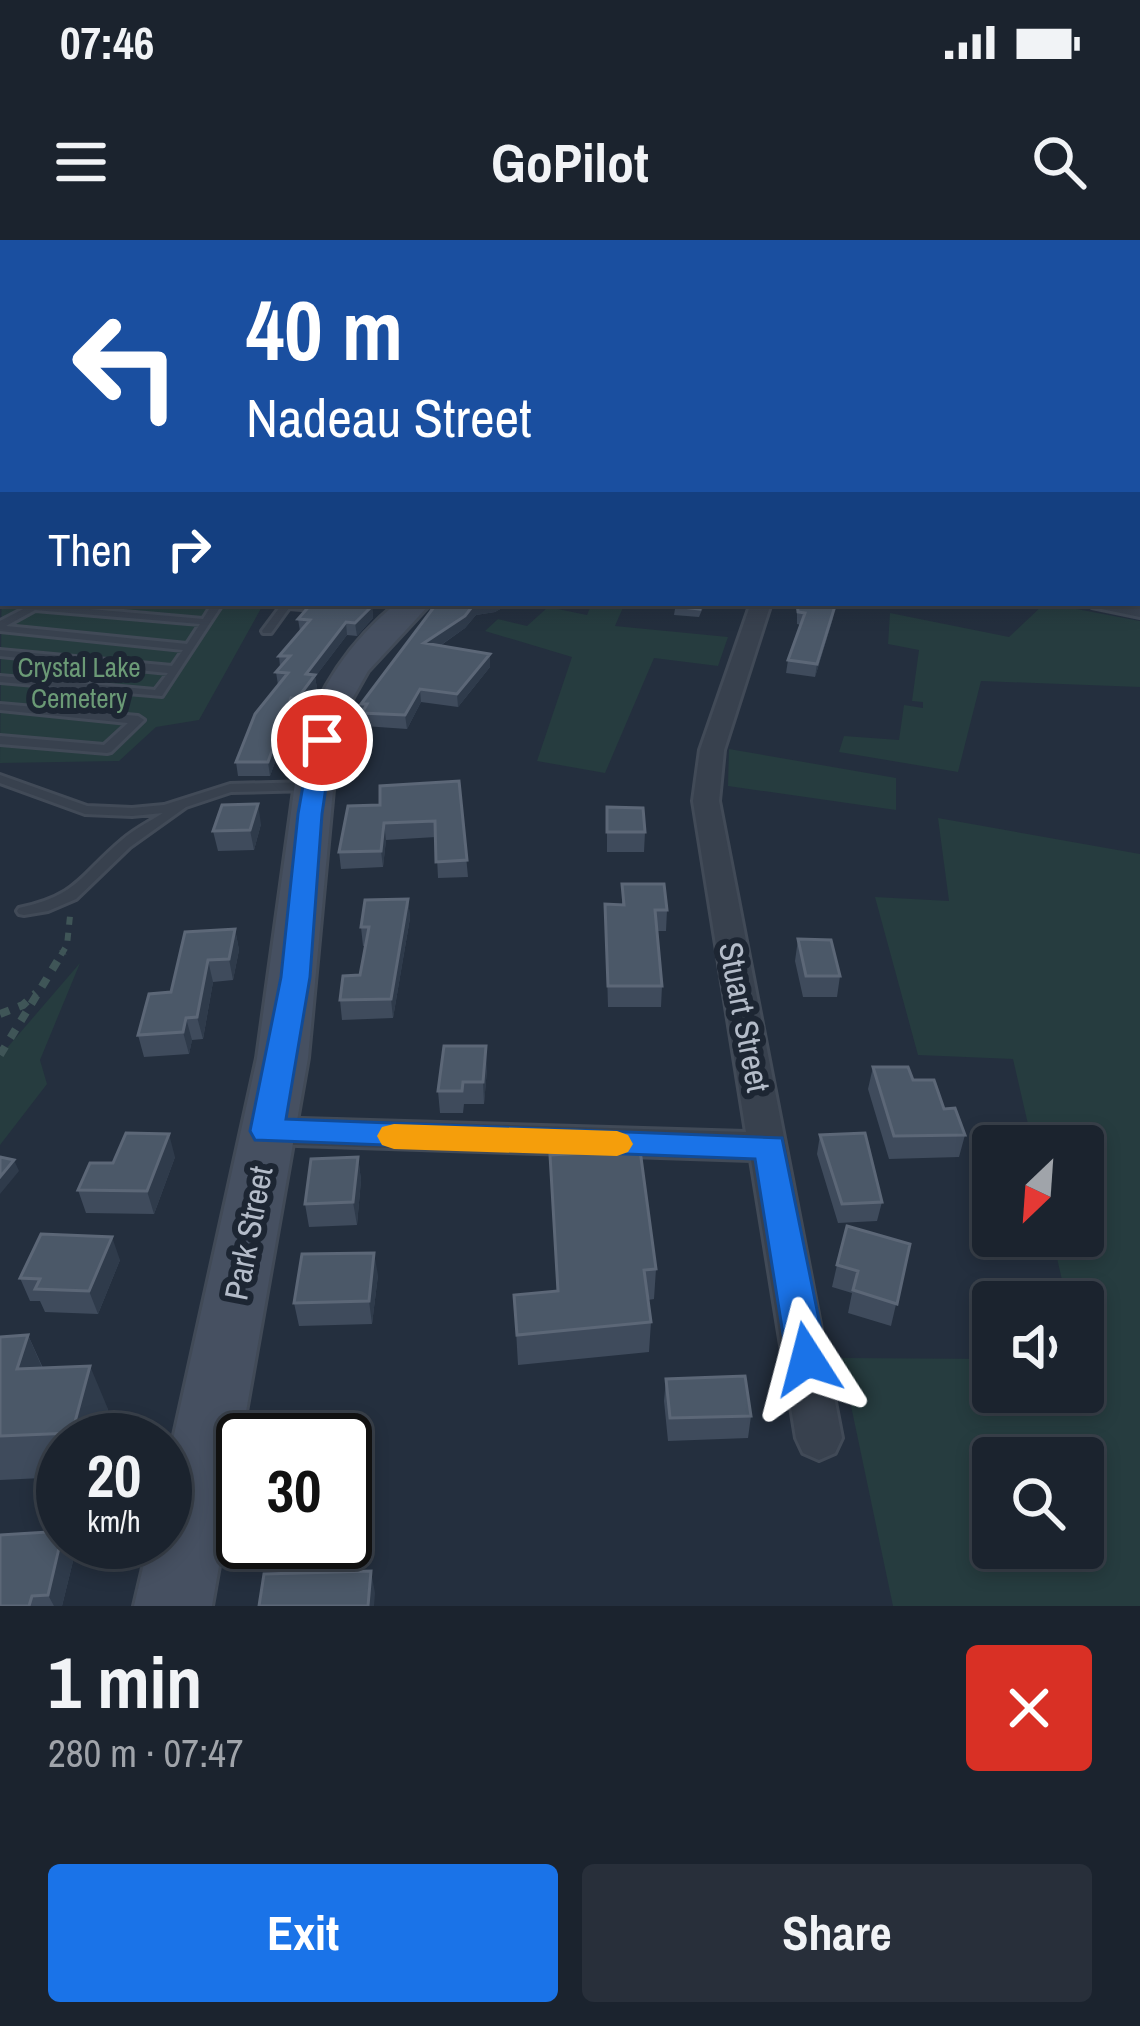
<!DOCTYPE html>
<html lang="en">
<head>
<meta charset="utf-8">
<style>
  body { margin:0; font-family:"Archivo Narrow",sans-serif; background:#282f3a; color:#f1f3f6; height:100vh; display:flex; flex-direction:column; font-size:45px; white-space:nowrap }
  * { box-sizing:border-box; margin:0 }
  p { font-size:39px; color:#a0a4aa }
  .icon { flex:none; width:66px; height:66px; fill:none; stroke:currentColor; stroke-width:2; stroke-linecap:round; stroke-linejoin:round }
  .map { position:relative; height:1366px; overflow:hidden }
  .side { display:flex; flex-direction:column; background:#1b232e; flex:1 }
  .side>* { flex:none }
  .guide { position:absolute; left:0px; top:0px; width:1140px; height:366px; box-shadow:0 6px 18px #0003,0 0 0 3px #39404a; background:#1a4fa0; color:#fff; overflow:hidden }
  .needle { width:78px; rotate:205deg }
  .fabs { position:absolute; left:972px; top:885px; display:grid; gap:24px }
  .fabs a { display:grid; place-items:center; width:132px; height:132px; border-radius:12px; background:#1b232e; box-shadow:0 6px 18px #0003,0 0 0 3px #39404a; font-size:60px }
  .speed { position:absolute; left:36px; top:1173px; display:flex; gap:24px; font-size:60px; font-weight:700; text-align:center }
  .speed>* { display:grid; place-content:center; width:156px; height:156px; border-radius:50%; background:#1b232e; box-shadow:0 6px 18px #0003,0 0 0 3px #39404a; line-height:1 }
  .speed small { font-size:30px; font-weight:400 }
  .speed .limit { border:6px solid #111; border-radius:18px; background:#fff; color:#111 }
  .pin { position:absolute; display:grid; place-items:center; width:102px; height:102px; color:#fff; margin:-51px; border:6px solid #fff; border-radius:50%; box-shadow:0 3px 12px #0007 }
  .me { position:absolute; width:132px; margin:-66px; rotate:351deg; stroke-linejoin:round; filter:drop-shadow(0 0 9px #0008) }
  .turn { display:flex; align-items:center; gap:42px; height:252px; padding:0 48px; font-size:54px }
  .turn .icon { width:156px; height:156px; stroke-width:2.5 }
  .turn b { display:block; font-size:84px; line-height:102px }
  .then { display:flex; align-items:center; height:114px; padding:0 48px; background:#0003; gap:24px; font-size:45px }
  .round { display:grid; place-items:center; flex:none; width:126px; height:126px; border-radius:12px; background:#282f3a }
  .head { display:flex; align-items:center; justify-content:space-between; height:204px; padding:0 48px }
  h1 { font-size:72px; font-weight:700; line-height:90px }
  .button { display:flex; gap:24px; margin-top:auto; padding:24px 48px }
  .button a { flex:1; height:138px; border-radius:12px; background:#1a73e8; color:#fff; font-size:48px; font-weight:700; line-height:138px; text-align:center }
  .button a+a { background:#282f3a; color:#f1f3f6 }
  .status { display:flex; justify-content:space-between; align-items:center; height:84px; padding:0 60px; background:#1b232e; direction:ltr }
  .status svg { height:33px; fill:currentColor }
  header { display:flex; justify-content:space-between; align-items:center; height:156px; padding:0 48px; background:#1b232e; font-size:54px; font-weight:700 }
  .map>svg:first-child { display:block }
  .green { fill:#263c3f; fill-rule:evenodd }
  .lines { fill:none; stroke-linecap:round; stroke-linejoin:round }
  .lane-casing { stroke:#414a57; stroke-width:6 }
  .street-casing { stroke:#414a57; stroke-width:6 }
  .secondary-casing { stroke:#414a57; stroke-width:6 }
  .path-far1 { stroke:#3f5557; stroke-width:6; stroke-dasharray:8 8; stroke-linecap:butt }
  .path { stroke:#3f5557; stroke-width:8; stroke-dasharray:10 10; stroke-linecap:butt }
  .lane { fill:#38414e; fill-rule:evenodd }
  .street { fill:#38414e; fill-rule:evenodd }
  .secondary { fill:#465061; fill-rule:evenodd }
  .wall { fill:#3f4b5c }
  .shaded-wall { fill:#2f3b4b }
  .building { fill:#4b5868; stroke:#5c6777; stroke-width:3 }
  .route { fill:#1a73e8; stroke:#114b97; stroke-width:3 }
  .slow { fill:#f59e0b }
  .labels { text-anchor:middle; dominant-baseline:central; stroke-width:12; stroke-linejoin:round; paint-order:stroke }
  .far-park-label { font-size:27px; fill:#6b9a76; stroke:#1d2633 }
  .street-label { font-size:33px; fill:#b4bcc9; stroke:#1d2633 }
</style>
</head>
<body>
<div class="status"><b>07:46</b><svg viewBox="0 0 49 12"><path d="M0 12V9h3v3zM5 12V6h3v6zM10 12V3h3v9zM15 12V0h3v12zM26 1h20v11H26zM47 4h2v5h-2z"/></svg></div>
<header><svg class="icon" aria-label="menu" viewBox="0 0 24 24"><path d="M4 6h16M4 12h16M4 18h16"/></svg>GoPilot<svg class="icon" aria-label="search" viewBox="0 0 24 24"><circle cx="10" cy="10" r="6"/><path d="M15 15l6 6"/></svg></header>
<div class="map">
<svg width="1140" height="1366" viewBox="0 0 1140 1366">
  <rect width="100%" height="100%" fill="#242f3e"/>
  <path class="green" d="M3,218V363H264L199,480L156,487L119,521L0,523Z
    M592,363H625L615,386L728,397L718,426L654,418L605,533L537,521L572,417L485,391L498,379L527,386L548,367L587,375Z
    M1045,363L1140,381V447L981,441L958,532L839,512L844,496L899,500L904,465L923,468V462L912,461L919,410L888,404L890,373L1009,397Z
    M729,509L896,538V570L728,546Z
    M938,578L1140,614V1366H893L841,1118L993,1119V1152H1083V1062H1067L1052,996H1083V906H1033L1013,819L918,815L875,657L949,661ZM1083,1218V1308H993V1218Z
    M80,723L40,820L47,844L0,905V816Z"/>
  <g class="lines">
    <g class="lane-casing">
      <path id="lane" d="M0,222H3V227H0Z
        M0,246H3V251H0Z
        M0,301H3V307H0Z
        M0,359H3V363H7L0,365Z
        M213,363H223L162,456L0,442V436L155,450L168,433L0,416V410L172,426L183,410L0,391V381L33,364L203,379ZM35,370L200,384L187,404L6,386Z
        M283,363L326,365L331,368L326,371L289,368L271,393H263L262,391Z
        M0,464L138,476L144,480L111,512L107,513L0,504V496L104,505L128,483L0,470Z
        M0,535L87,566L132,568L164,565L230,544L312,542L318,546L312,550L231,552L186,567L130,607L76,659L48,671L24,675L19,674L17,671L19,668C79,655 79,636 122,600C134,589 149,582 163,573L132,576L85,574L0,543Z"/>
    </g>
    <g class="street-casing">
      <path id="street" d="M751,363H771L724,510L719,561L842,1198L835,1213L819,1220L803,1213L796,1198L751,920L267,904L254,901L249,891L254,881L267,878L746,892L693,561L700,510Z
        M1089,363L1140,365V377L1092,367Z"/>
    </g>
    <g class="secondary-casing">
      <path id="secondary" d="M397,363H431L368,431L351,461L337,507L308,818L212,1366H134L149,1302H165V1236L257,818L300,507C318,449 350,401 397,363Z"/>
    </g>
    <path class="path-far1" d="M61,715L67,705L70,676"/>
    <path class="path" d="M0,774L23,765L36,753
      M0,815L63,712"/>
    <use href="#lane" class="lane"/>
    <use href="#street" class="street"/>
    <use href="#secondary" class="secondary"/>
  </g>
  <path class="wall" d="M429,363H511L495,372L476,375L465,388L440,406L490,414V427L458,467L421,462L407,489L364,486L361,464L430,372Z
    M676,363H705L699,377L674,375Z
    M797,363H831L833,378L815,437L786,433L788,420L801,385L797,384Z
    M372,366L373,378L357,396L347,395L315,437L317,448L299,472H293L270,536H238L236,522L278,445L276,432L280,427L279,416L300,391L298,379Z
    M459,541L468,637L438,638L436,597L386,600L383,627L341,629L339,612L380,565Z
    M607,567L645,592L644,612H607Z
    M261,584L254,610L218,611L213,591Z
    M622,644L667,670L666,691H657L662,746L661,767H608L605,664L622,665Z
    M408,659L410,678L393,778L342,780L340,760L360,735L366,706H363L361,687Z
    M235,689L239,710L233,740L213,742L203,799L192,800L189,814L144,817L138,795L171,752Z
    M798,699L840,736L837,757H803L795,721Z
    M873,827L913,840L944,869L965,895L959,917L889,919L868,849Z
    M487,829L484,864H464L463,873H440L438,851Z
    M820,895L882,962L877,981L838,983L817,914Z
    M550,915L656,1029L654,1059L648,1060L651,1082L649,1112L518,1125L514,1055L557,1051Z
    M175,917L154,974L86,973L78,950L113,923Z
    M358,917L361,940L357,985L309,987L305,964Z
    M910,1004L891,1086L848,1073L852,1053L832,1047L837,1025Z
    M120,1020L98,1074L45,1072L40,1061H30L20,1038Z
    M378,1035L372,1084L299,1086L294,1063Z
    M28,1095L43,1128L108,1169L100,1200H63V1237L0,1240V1097Z
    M666,1139L751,1176L748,1198L668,1201L664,1161Z
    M352,1188L357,1211L352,1275H345V1200Z
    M75,1313L62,1366H0Z"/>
  <path class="shaded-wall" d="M475,363H511L495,372L476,375L465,388L425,416L424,403Z
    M372,366L373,378L357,396L355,383Z
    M835,366L833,378L815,437L817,424Z
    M346,382L347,395L315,437L317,448L299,472L297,459L306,434Z
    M490,414V427L458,467L457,454Z
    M420,449L421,462L407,489L405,475Z
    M291,458L293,472L270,536L268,522Z
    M258,564L261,584L254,610L250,590Z
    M384,583L386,600L383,627L381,611Z
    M408,659L410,678L393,778L391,759Z
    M235,689L239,710L233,740L229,719Z
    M208,720L213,742L203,799L197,777Z
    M186,778L192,800L189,814L183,792Z
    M486,806L487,829L484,864L483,842Z
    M169,894L175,917L154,974L147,951Z
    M358,917L361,940L357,985L353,962Z
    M14,920L19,931L0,954V937Z
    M112,997L120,1020L98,1074L89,1051Z
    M374,1013L378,1035L372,1084L369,1061Z
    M28,1095L47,1139L17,1129Z
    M90,1126L108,1169L100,1200H75L72,1193Z
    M352,1188L357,1211L352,1275L347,1253Z
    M63,1298V1302H70L75,1313L62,1366H54L48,1355Z
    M371,1331L375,1353L374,1366H368Z"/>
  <path class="building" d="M1137,193H1140V276H1137Z
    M312,363L372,366L355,383L346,382L306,434L315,435L297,459L291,458L268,522H236L255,474L288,433L276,432L290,416H279L310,380L298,379Z
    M437,363H475L465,376L424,403L490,414L457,454L420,449L405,475L362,473L367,464H361Z
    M676,363H702L700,369L674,366Z
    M797,363H830L829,366H835L817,424L788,420L805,373L798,372Z
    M459,541L467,620L436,622L435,581L384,583L381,611L339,612L348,566L380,565V546Z
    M258,564L250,590L213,591L222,565Z
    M607,567L643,568L645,592H607Z
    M622,644H664L667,670H655L662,746H608L605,664L624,665Z
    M408,659L391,759L340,760L343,736L360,735L369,687H361L365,660Z
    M235,689L229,719L208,720L197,777L186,778L183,792L138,795L149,754L171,752L185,692Z
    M798,699L831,700L840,736H806Z
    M444,806H486L483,842H463L462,851H438Z
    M873,827H908L913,840H934L944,869L955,868L965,895L894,896Z
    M126,893L169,894L147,951L78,950L90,923H113Z
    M865,893L882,962L842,964L820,895Z
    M640,910L656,1029L644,1030L651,1082L517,1095L514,1055L558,1051L550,915Z
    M0,917L14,920L0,937Z
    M358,917L353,962L305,964L311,919Z
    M847,986L910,1004L897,1064L853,1050L858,1031L837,1025Z
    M41,994L112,997L89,1051L35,1049L40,1039L20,1038Z
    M374,1013L369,1061L294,1063L302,1014Z
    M28,1095L17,1129L90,1126L72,1193L0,1196V1097Z
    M745,1136L751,1176L670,1178L666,1139Z
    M352,1188L347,1253H345V1200H275L276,1193Z
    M63,1291L48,1355L32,1356L29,1366H0V1295Z
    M371,1331L368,1366H259L264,1334Z"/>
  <linearGradient id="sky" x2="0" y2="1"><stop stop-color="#141a22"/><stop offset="0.5" stop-color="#3f4d63"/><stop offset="1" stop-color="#3f4d63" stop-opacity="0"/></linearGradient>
  <rect width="1140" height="384" fill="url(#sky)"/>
  <path class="route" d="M322,494L333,500L322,574L310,737L286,879L782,898L827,1119L821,1132L807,1137L793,1132L787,1119L755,919L255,900L250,891L281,737L298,574L311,500Z"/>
  <path class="slow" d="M394,884L617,891L628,895L633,904L628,912L617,916L394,909L382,905L377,896L382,887Z"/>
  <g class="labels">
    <g class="far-park-label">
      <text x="79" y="427">Crystal Lake<tspan x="79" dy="31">Cemetery</tspan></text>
    </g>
    <g class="street-label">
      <text transform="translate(745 777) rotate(79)">Stuart Street</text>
      <text transform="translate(248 993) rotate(-79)">Park Street</text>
    </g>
  </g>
</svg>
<div class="fabs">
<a><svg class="needle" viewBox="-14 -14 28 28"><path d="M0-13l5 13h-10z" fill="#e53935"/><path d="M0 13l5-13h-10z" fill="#a0a4aa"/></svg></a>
<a><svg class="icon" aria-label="sound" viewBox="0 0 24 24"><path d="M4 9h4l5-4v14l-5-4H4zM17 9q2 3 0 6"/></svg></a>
<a><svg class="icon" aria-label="search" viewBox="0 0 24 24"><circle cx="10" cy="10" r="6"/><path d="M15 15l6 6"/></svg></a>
</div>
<div class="speed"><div>20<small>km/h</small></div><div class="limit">30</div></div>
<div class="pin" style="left:322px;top:500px;background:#d93025"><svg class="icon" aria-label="arrive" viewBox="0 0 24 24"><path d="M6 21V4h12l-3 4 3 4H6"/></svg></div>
<svg class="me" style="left:807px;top:1119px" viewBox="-20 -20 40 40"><path d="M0-17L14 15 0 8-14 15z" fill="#1a73e8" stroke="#fff" stroke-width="4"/></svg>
<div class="guide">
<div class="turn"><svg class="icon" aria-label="left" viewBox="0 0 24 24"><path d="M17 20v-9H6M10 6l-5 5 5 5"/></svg><div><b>40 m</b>Nadeau Street</div></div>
<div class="then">Then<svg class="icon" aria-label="right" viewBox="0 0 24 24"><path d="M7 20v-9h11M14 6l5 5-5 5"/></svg></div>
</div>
</div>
<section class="side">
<div class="head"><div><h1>1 min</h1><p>280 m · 07:47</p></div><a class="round" style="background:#d93025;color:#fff"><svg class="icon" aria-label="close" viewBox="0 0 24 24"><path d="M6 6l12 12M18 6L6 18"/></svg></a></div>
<div class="button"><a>Exit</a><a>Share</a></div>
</section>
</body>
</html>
